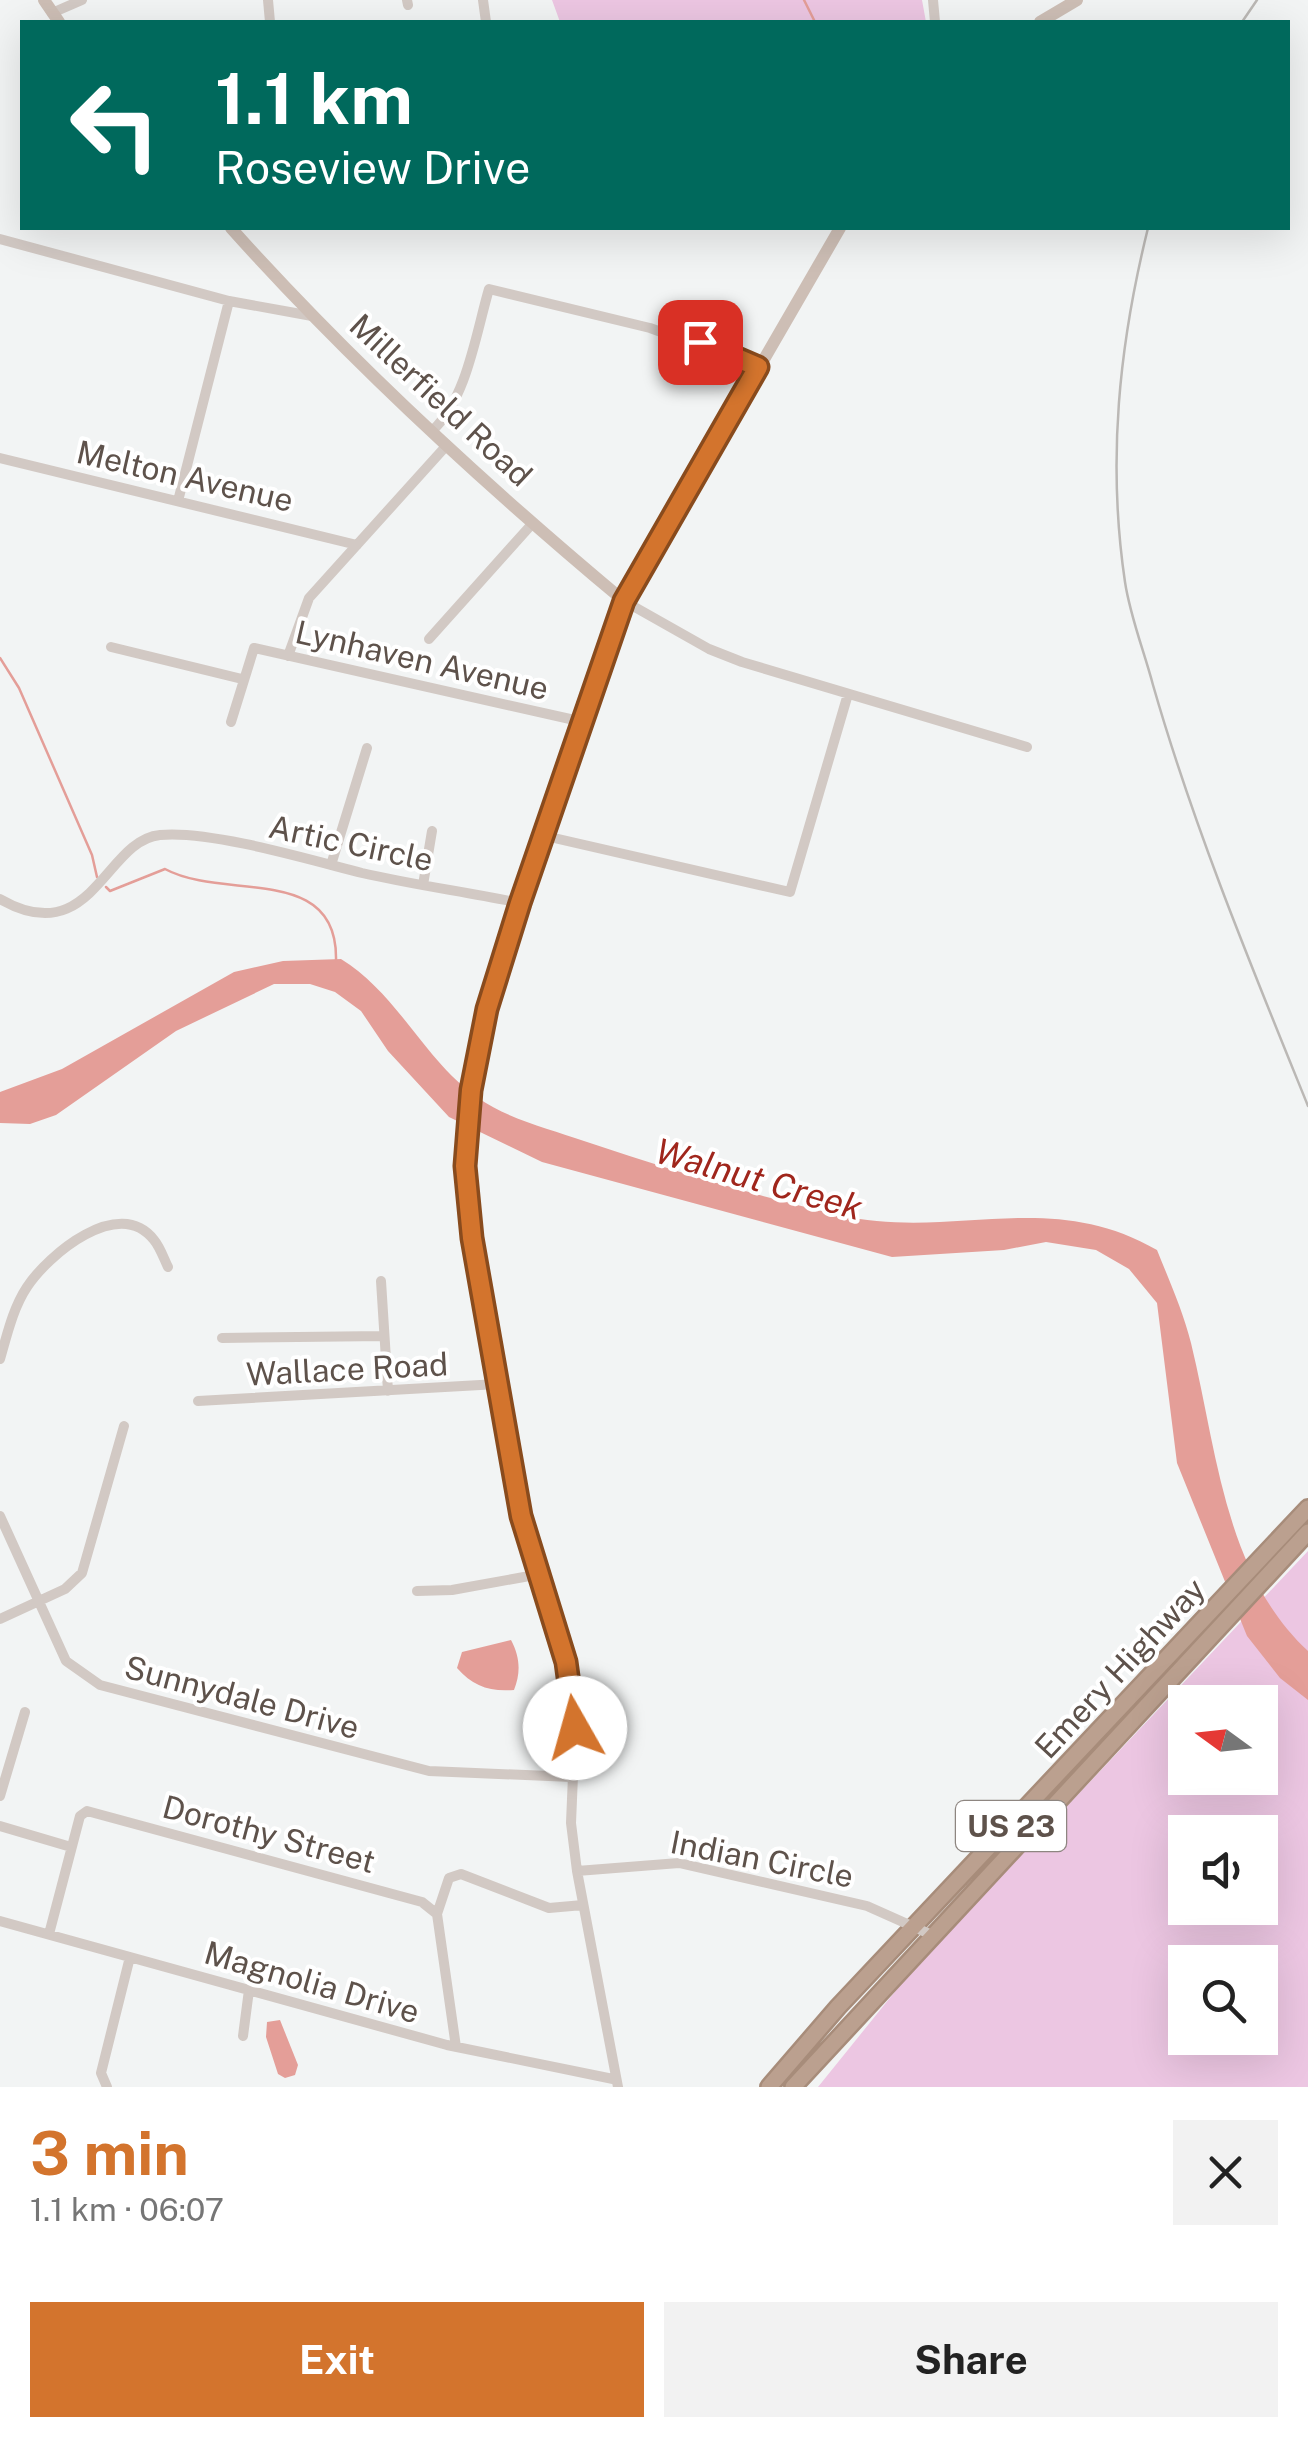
<!DOCTYPE html>
<html lang="en">
<head>
<meta charset="utf-8">
<style>
  body { margin:0; font-family:"Public Sans",sans-serif; background:#f2f2f2; color:#222; height:100vh; display:flex; flex-direction:column; font-size:38px; white-space:nowrap }
  * { box-sizing:border-box; margin:0 }
  p { font-size:32px; color:#767676 }
  .icon { flex:none; width:55px; height:55px; fill:none; stroke:currentColor; stroke-width:2; stroke-linecap:round; stroke-linejoin:round }
  .map { position:relative; height:2087px; overflow:hidden }
  .drawer { display:flex; flex-direction:column; background:#fff; flex:1 }
  .drawer>* { flex:none }
  .top-card { position:absolute; left:20px; top:20px; width:1270px; height:210px; border-radius:0px; box-shadow:0 10px 40px #0002; background:#00695c; color:#fff; overflow:hidden }
  .needle { width:65px; rotate:285deg }
  .controls { position:absolute; left:1168px; top:1685px; display:grid; gap:20px }
  .controls a { display:grid; place-items:center; width:110px; height:110px; border-radius:0px; background:#fff; box-shadow:0 10px 40px #0002; font-size:50px }
  .pin { position:absolute; display:grid; place-items:center; width:85px; height:85px; color:#fff; margin:-42px; border-radius:20px; box-shadow:0 5px 15px #0006 }
  .me { position:absolute; width:110px; margin:-55px; rotate:353deg; stroke-linejoin:round; filter:drop-shadow(0 0 8px #0008) }
  .turn { display:flex; align-items:center; gap:35px; height:210px; padding:0 30px; font-size:45px }
  .turn .icon { width:130px; height:130px; stroke-width:2.5 }
  .turn b { display:block; font-size:70px; line-height:85px }
  .round { display:grid; place-items:center; flex:none; width:105px; height:105px; border-radius:0px; background:#f2f2f2 }
  .overview { display:flex; align-items:center; justify-content:space-between; height:170px; padding:0 30px }
  h1 { font-size:60px; font-weight:700; line-height:75px; color:#d3742d }
  .action { display:flex; gap:20px; margin-top:auto; padding:20px 30px }
  .action a { flex:1; height:115px; border-radius:0px; background:#d3742d; color:#fff; font-size:40px; font-weight:700; line-height:115px; text-align:center }
  .action a+a { background:#f2f2f2; color:#222 }
  .map>svg:first-child { display:block }
  .green { fill:#ecc6e2; fill-rule:evenodd }
  .water { fill:#e49e98 }
  .lines { fill:none; stroke-linecap:round; stroke-linejoin:round }
  .stream { stroke:#e49e98; stroke-width:2.5 }
  .highway-casing { stroke:#a78c7a; stroke-width:20 }
  .minor { stroke:#d2c9c4; stroke-width:10 }
  .major { stroke:#cdbeb5; stroke-width:12 }
  .highway { stroke:#bba08f; stroke-width:15 }
  .rail { stroke:#bbb8b5; stroke-width:2.5 }
  .route-casing { stroke:#894b1d; stroke-width:25 }
  .route { stroke:#d3742d; stroke-width:18 }
  .labels { text-anchor:middle; dominant-baseline:central; stroke-width:8; stroke-linejoin:round; paint-order:stroke }
  .shield { fill:#fff; stroke:#8e8681; stroke-width:2.5 }
  .shield-label { font-size:30px; font-weight:bold; fill:#5e524b }
  .street-label { font-size:32px; fill:#5e524b; stroke:#fff }
  .water-label { font-size:35px; font-style:italic; fill:#a0261c; stroke:#fff }
</style>
</head>
<body>
<div class="map">
<svg width="1308" height="2087" viewBox="0 0 1308 2087">
  <rect width="100%" height="100%" fill="#f2f4f4"/>
  <path class="green" d="M552,0H922L926,22H560Z
    M1308,1551V2087H818L914,1968ZM1185,1702H1260V1778H1185ZM1185,1832H1260V1908H1185ZM1185,1962H1260V2038H1185Z"/>
  <path class="water" d="M341,959C398,994 424,1060 478,1098C508,1119 550,1129 584,1141C668,1169 752,1195 839,1215C953,1241 1048,1187 1157,1250C1169,1280 1183,1311 1191,1343C1217,1449 1224,1573 1308,1651V1700L1280,1678L1247,1636L1177,1463L1157,1303L1129,1269L1096,1250L1046,1242L1004,1250L892,1257L542,1162L449,1117L388,1051L361,1011L335,992L310,984H274L176,1031L56,1115L30,1124L0,1123V1092L62,1069L234,972L283,961Z
    M511,1640C520,1657 521,1672 514,1690C489,1692 473,1686 457,1668L462,1652Z
    M280,2020L298,2065L295,2075L285,2078L278,2074L266,2037L267,2022Z"/>
  <g class="lines">
    <path class="stream" d="M804,0L815,22
      M0,658L19,688L92,855L97,877
      M106,887L110,891L165,869C224,901 338,863 336,960"/>
    <g class="highway-casing">
      <path id="highway" d="M769,2087L838,2007L1308,1508
        M793,2087L1308,1532"/>
    </g>
    <path class="minor" d="M268,0L270,22
      M407,0L408,5
      M483,0L486,22
      M933,0L935,22
      M52,13L82,0
      M0,239L229,301L312,316
      M433,430C467,398 476,333 489,289L650,328L758,367
      M0,458L357,545
      M178,501L229,301
      M429,639L532,524
      M111,647L242,679
      M288,656L309,598L447,445
      M231,722L254,648L579,721
      M541,835L790,892L848,694
      M331,865L367,748
      M423,885L432,831
      M0,899C92,952 105,840 160,835C210,830 311,860 362,873C414,885 467,892 520,903
      M381,1281L388,1391
      M222,1338L384,1336
      M0,1359C7,1335 13,1308 27,1287C48,1255 119,1195 154,1240C160,1247 164,1259 168,1267
      M198,1401L498,1384
      M0,1516L66,1661L100,1685L429,1771L572,1777
      M417,1591L452,1590L535,1575
      M0,1619L65,1589L82,1573L124,1426
      M0,1796L25,1712
      M0,1826L71,1847
      M577,1871L679,1863L867,1906L932,1935
      M0,1921L447,2045L613,2079
      M49,1934L80,1816L87,1811L422,1902L437,1914
      M243,2036L249,1990
      M456,2047L437,1914L449,1878L461,1874L549,1908L583,1905
      M107,2087L101,2073L130,1957
      M618,2087L577,1871L571,1823L575,1728L571,1685L521,1516L472,1238L465,1166L471,1089L487,1009L579,721L624,601L709,649L742,662L1027,747"/>
    <path class="major" d="M44,0L59,22
      M1040,22L1077,0
      M231,228C351,362 485,485 624,601L840,228"/>
    <use href="#highway" class="highway"/>
    <path class="rail" d="M1242,22L1257,0
      M1148,228C1119,345 1107,461 1125,582C1130,616 1144,651 1153,685C1194,828 1252,968 1308,1106"/>
  </g>
  <g class="lines">
    <g class="route-casing">
      <path id="route" d="M575,1728L566,1662L521,1516L472,1238L465,1166L471,1090L487,1009L520,903L624,601L758,367L700,342"/>
    </g>
    <use href="#route" class="route"/>
  </g>
  <g class="labels">
    <rect class="shield" x="956" y="1801" width="110" height="50" rx="8"/>
    <g class="shield-label">
      <text x="1011" y="1826">US 23</text>
    </g>
    <g class="street-label">
      <text transform="translate(441 400) rotate(43)">Millerfield Road</text>
      <text transform="translate(185 476) rotate(13)">Melton Avenue</text>
      <text transform="translate(422 660) rotate(13)">Lynhaven Avenue</text>
      <text transform="translate(351 843) rotate(12)">Artic Circle</text>
      <text transform="translate(347 1369) rotate(-3)">Wallace Road</text>
      <text transform="translate(1120 1668) rotate(-47)">Emery Highway</text>
      <text transform="translate(242 1697) rotate(15)">Sunnydale Drive</text>
      <text transform="translate(269 1834) rotate(15)">Dorothy Street</text>
      <text transform="translate(762 1859) rotate(11)">Indian Circle</text>
      <text transform="translate(312 1982) rotate(16)">Magnolia Drive</text>
    </g>
    <g class="water-label">
      <text transform="translate(759 1179) rotate(16)">Walnut Creek</text>
    </g>
  </g>
</svg>
<div class="controls">
<a><svg class="needle" viewBox="-14 -14 28 28"><path d="M0-13l5 13h-10z" fill="#e53935"/><path d="M0 13l5-13h-10z" fill="#767676"/></svg></a>
<a><svg class="icon" aria-label="sound" viewBox="0 0 24 24"><path d="M4 9h4l5-4v14l-5-4H4zM17 9q2 3 0 6"/></svg></a>
<a><svg class="icon" aria-label="search" viewBox="0 0 24 24"><circle cx="10" cy="10" r="6"/><path d="M15 15l6 6"/></svg></a>
</div>
<div class="pin" style="left:700px;top:342px;background:#d93025"><svg class="icon" aria-label="arrive" viewBox="0 0 24 24"><path d="M6 21V4h12l-3 4 3 4H6"/></svg></div>
<svg class="me" style="left:575px;top:1728px" viewBox="-20 -20 40 40"><circle r="19" fill="#fff"/><path d="M0-13L10 11 0 6-10 11z" fill="#d3742d"/></svg>
<div class="top-card">
<div class="turn"><svg class="icon" aria-label="left" viewBox="0 0 24 24"><path d="M17 20v-9H6M10 6l-5 5 5 5"/></svg><div><b>1.1 km</b>Roseview Drive</div></div>
</div>
</div>
<section class="drawer">
<div class="overview"><div><h1>3 min</h1><p>1.1 km · 06:07</p></div><a class="round"><svg class="icon" aria-label="close" viewBox="0 0 24 24"><path d="M6 6l12 12M18 6L6 18"/></svg></a></div>
<div class="action"><a>Exit</a><a>Share</a></div>
</section>
</body>
</html>
